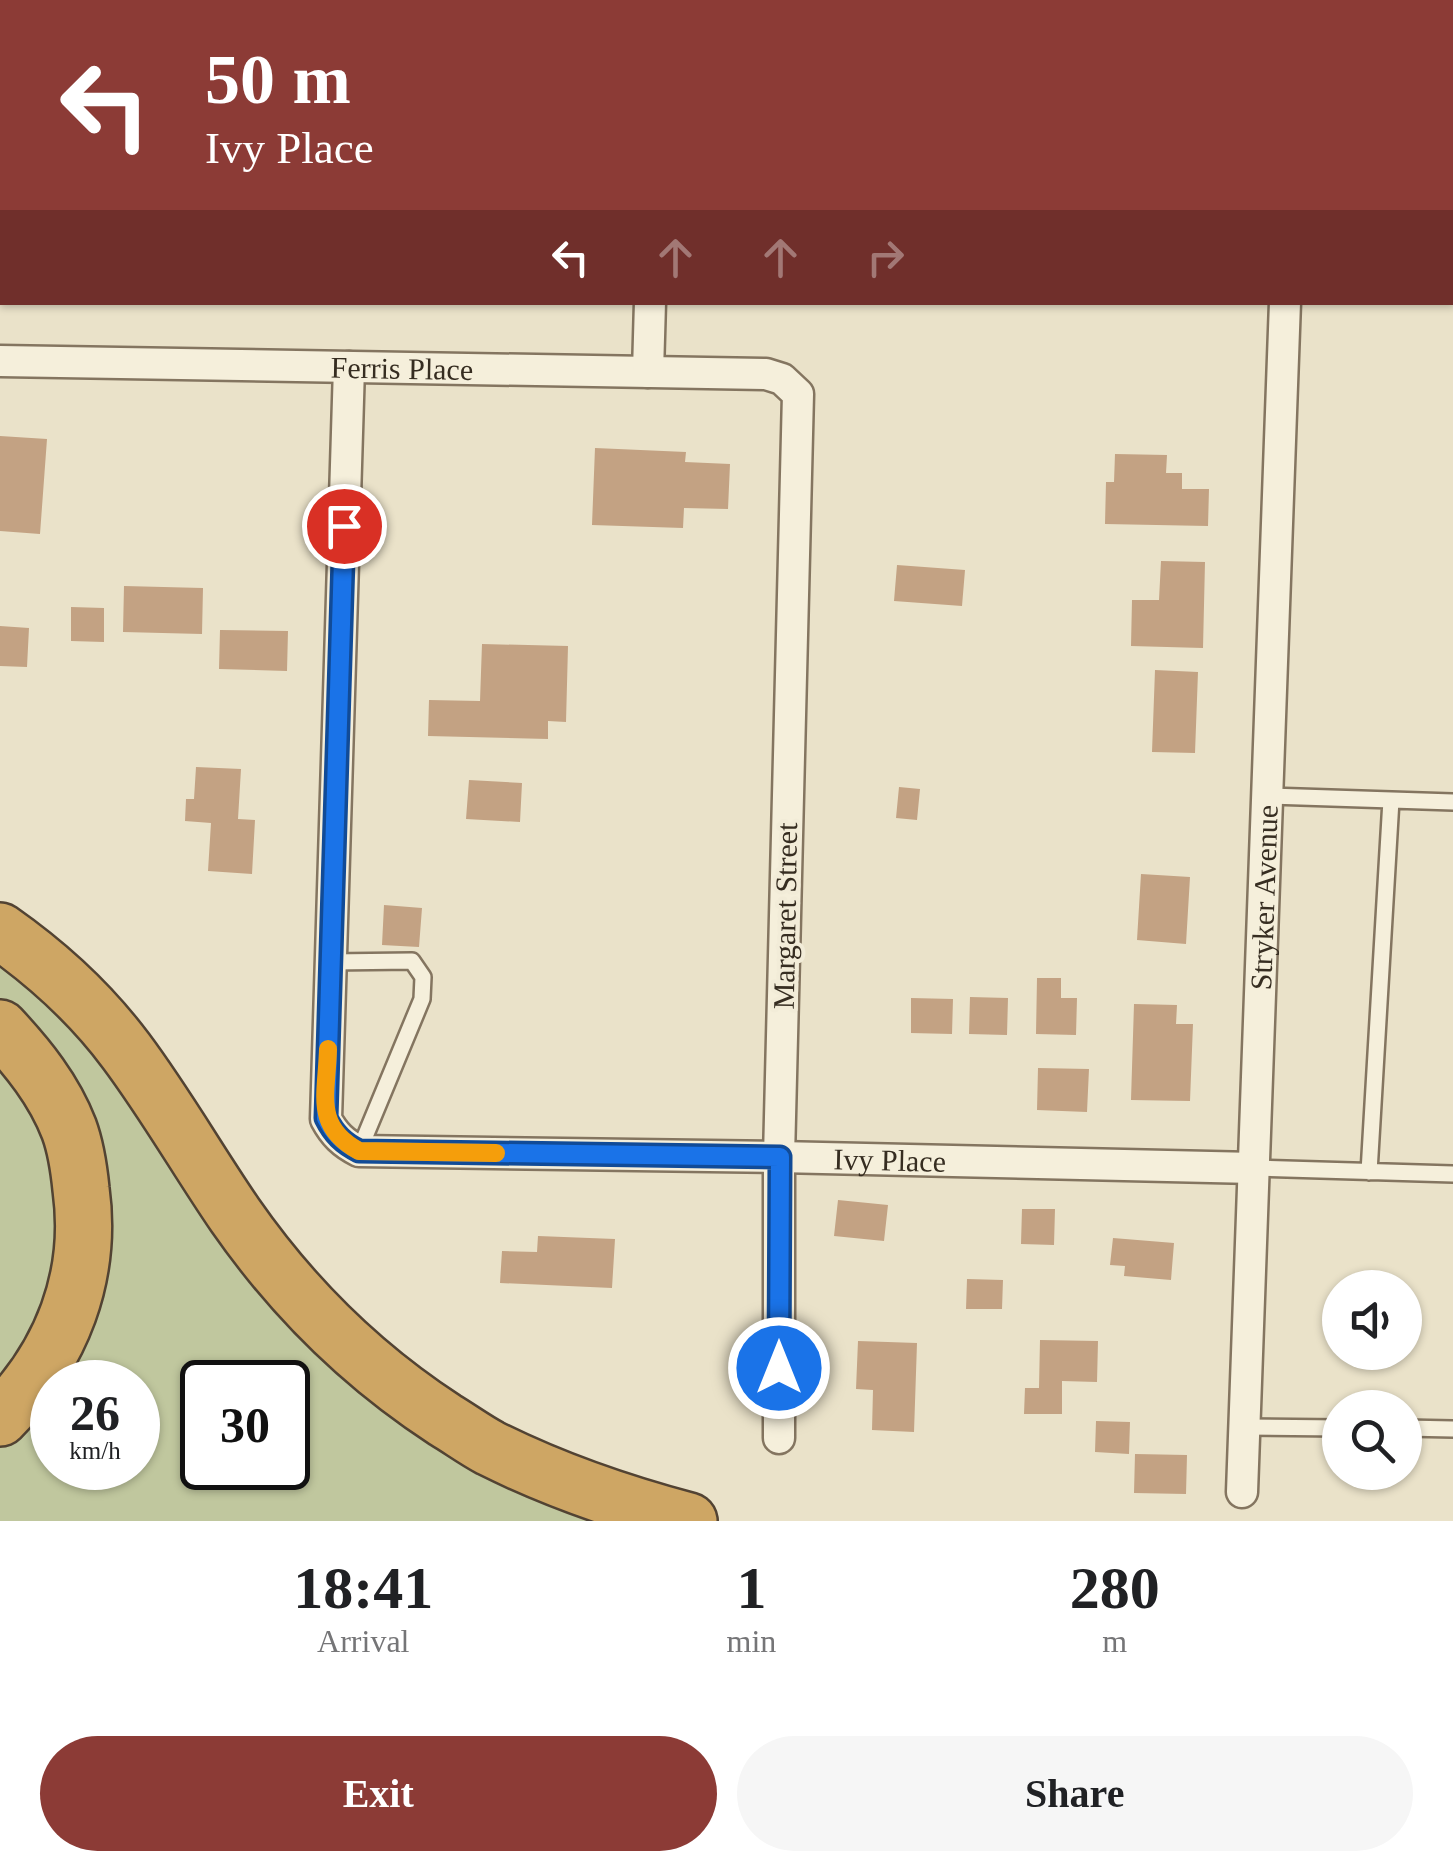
<!DOCTYPE html>
<html lang="en">
<head>
<meta charset="utf-8">
<style>
  body { margin:0; font-family:Georgia,serif; background:#f6f6f6; color:#202124; height:100vh; display:flex; flex-direction:column; font-size:38px; white-space:nowrap }
  * { box-sizing:border-box; margin:0 }
  p { font-size:32px; color:#757577 }
  .icon { flex:none; width:55px; height:55px; fill:none; stroke:currentColor; stroke-width:2; stroke-linecap:round; stroke-linejoin:round }
  .map { position:relative; height:1521px; overflow:hidden }
  .side { display:flex; flex-direction:column; background:#fff; flex:1 }
  .side>* { flex:none }
  .guide { position:absolute; left:0px; top:0px; width:1455px; height:305px; box-shadow:0 2px 8px #0004; background:#8c3b36; color:#fff; overflow:hidden }
  .controls { position:absolute; left:1322px; top:1270px; display:grid; gap:20px }
  .controls a { display:grid; place-items:center; width:100px; height:100px; border-radius:50%; background:#fff; box-shadow:0 2px 8px #0004; font-size:50px }
  .speed { position:absolute; left:30px; top:1360px; display:flex; gap:20px; font-size:50px; font-weight:700; text-align:center }
  .speed>* { display:grid; place-content:center; width:130px; height:130px; border-radius:50%; background:#fff; box-shadow:0 2px 8px #0004; line-height:1 }
  .speed small { font-size:25px; font-weight:400 }
  .speed .limit { border:5px solid #111; border-radius:15px; background:#fff; color:#111 }
  .pin { position:absolute; display:grid; place-items:center; width:85px; height:85px; color:#fff; margin:-42px; border:5px solid #fff; border-radius:50%; box-shadow:0 2px 10px #0007 }
  .me { position:absolute; width:110px; margin:-55px; rotate:0deg; stroke-linejoin:round; filter:drop-shadow(0 0 8px #0008) }
  .turn { display:flex; align-items:center; gap:35px; height:210px; padding:0 40px; font-size:45px }
  .turn .icon { width:130px; height:130px; stroke-width:2.5 }
  .turn b { display:block; font-size:70px; line-height:85px }
  .lanes { display:flex; align-items:center; height:95px; padding:0 40px; background:#0003; justify-content:center; gap:50px; direction:ltr }
  .lanes .off { opacity:.35 }
  .eta { display:flex; justify-content:space-evenly; align-items:center; height:170px; text-align:center }
  .eta b { font-size:60px; font-weight:700; line-height:70px }
  .button { display:flex; gap:20px; margin-top:auto; padding:20px 40px }
  .button a { flex:1; height:115px; border-radius:60px; background:#8c3b36; color:#fff; font-size:40px; font-weight:700; line-height:115px; text-align:center }
  .button a+a { background:#f6f6f6; color:#202124 }
  .map>svg:first-child { display:block }
  .green { fill:#c0c79e; fill-rule:evenodd }
  .building { fill:#c3a283 }
  .lines { fill:none; stroke-linecap:round; stroke-linejoin:round }
  .lane-casing { stroke:#847560; stroke-width:20 }
  .street-casing { stroke:#847560; stroke-width:35 }
  .highway-casing { stroke:#524333; stroke-width:60 }
  .lane { stroke:#f5efdb; stroke-width:15 }
  .street { stroke:#f5efdb; stroke-width:30 }
  .highway { stroke:#cea664; stroke-width:55 }
  .route-casing { stroke:#114b97; stroke-width:25 }
  .route { stroke:#1a73e8; stroke-width:18 }
  .slow { stroke:#f59e0b; stroke-width:18 }
  .labels { text-anchor:middle; dominant-baseline:central; stroke-width:8; stroke-linejoin:round; paint-order:stroke }
  .street-label { font-size:30px; fill:#362d21; stroke:#f2ecd8 }
</style>
</head>
<body>
<div class="map">
<svg width="1453" height="1521" viewBox="0 0 1453 1521">
  <rect width="100%" height="100%" fill="#eae2c9"/>
  <path class="green" d="M0,951L91,1039L246,1261L618,1521H0V1443L100,1262L0,1006ZM52,1382H138V1468H52ZM202,1382H288V1468H202Z
    M0,1065L20,1091L49,1144L63,1229L44,1314L0,1386Z"/>
  <path class="building" d="M0,436L47,439L40,534L0,531Z
    M595,448L686,452L685,462L730,464L728,509L684,508L683,528L592,525Z
    M1115,454L1167,455L1166,473H1182V489H1209L1208,526L1105,524L1106,482H1114Z
    M1161,561L1205,562L1203,648L1131,646L1132,600H1159Z
    M897,565L965,570L962,606L894,601Z
    M124,586L203,588L202,634L123,632Z
    M71,607L104,608V642L71,641Z
    M0,626L29,628L27,667L0,666Z
    M220,630L288,631L287,671L219,669Z
    M482,644L568,646L566,722L548,721V739L428,736L429,700L480,701Z
    M1155,670L1198,672L1195,753L1152,752Z
    M196,767L241,769L238,819L255,820L252,874L208,871L211,823L185,821L186,799H194Z
    M469,780L522,783L520,822L466,819Z
    M899,787L920,789L917,820L896,818Z
    M1141,874L1190,877L1186,944L1137,940Z
    M384,905L422,908L419,947L382,945Z
    M1037,978H1061V998H1077L1076,1035L1036,1034Z
    M970,997L1008,998L1007,1035L969,1034Z
    M911,998L953,999L952,1034L911,1033Z
    M1134,1004L1177,1005L1176,1024H1193L1190,1101L1131,1100Z
    M1038,1068L1089,1069L1087,1112L1037,1110Z
    M838,1200L888,1205L884,1241L834,1236Z
    M1022,1209H1055L1054,1245L1021,1244Z
    M538,1236L615,1239L612,1288L500,1283L502,1251L537,1252Z
    M1113,1238L1174,1243L1171,1280L1124,1276L1125,1266L1110,1265Z
    M967,1279L1003,1280L1002,1309H966Z
    M1040,1340L1098,1341L1097,1382L1062,1381V1414H1024L1025,1388H1039Z
    M858,1341L917,1343L914,1432L872,1430L873,1390L856,1389Z
    M1096,1421L1130,1422L1129,1454L1095,1452Z
    M1135,1454L1187,1455L1186,1494L1134,1493Z"/>
  <g class="lines">
    <g class="lane-casing">
      <path id="lane" d="M134,2V0
        M174,2V0
        M314,2V0
        M360,2V0
        M444,2V0
        M0,78H2
        M0,240L2,239
        M1268,796L1453,802
        M330,962L412,961L423,977L422,999L359,1151
        M1254,1168L1453,1174
        M1369,1172L1391,800
        M1244,1427L1340,1428
        M1405,1428L1453,1429"/>
    </g>
    <g class="street-casing">
      <g id="street">
        <path d="M659,2V0"/>
        <path d="M1295,2V0"/>
        <path id="s1" d="M0,361L766,374L782,379L798,394L779,1157V1438"/>
        <path id="s2" d="M349,367L326,1119C334,1134 343,1143 359,1151L779,1157L1254,1168"/>
        <path d="M648,372L650,302"/>
        <path id="s3" d="M1242,1492L1285,302"/>
      </g>
    </g>
    <g class="highway-casing">
      <path id="highway" d="M0,931C47,964 91,1004 126,1051C165,1103 198,1161 235,1215C292,1297 362,1366 445,1420C460,1429 475,1440 490,1448C554,1480 621,1503 689,1521
        M0,1028C28,1058 54,1090 69,1129C76,1148 79,1169 81,1189C93,1276 62,1356 0,1418"/>
    </g>
    <use href="#lane" class="lane"/>
    <use href="#street" class="street"/>
    <use href="#highway" class="highway"/>
  </g>
  <g class="lines">
    <g class="route-casing">
      <path id="route" d="M344,526L326,1118C334,1134 343,1143 359,1151L780,1157L779,1368"/>
    </g>
    <use href="#route" class="route"/>
    <path class="slow" d="M328,1049C327,1094 313,1126 359,1151L496,1153"/>
  </g>
  <g class="labels">
    <g class="street-label">
      <text stroke="none"><textPath href="#s1" startOffset="402">Ferris Place</textPath></text>
      <text stroke="none"><textPath href="#s3" startOffset="595">Stryker Avenue</textPath></text>
      <text transform="translate(785 916) rotate(-89)">Margaret Street</text>
      <text stroke="none"><textPath href="#s2" startOffset="1330">Ivy Place</textPath></text>
    </g>
  </g>
</svg>
<div class="controls">
<a><svg class="icon" aria-label="sound" viewBox="0 0 24 24"><path d="M4 9h4l5-4v14l-5-4H4zM17 9q2 3 0 6"/></svg></a>
<a><svg class="icon" aria-label="search" viewBox="0 0 24 24"><circle cx="10" cy="10" r="6"/><path d="M15 15l6 6"/></svg></a>
</div>
<div class="speed"><div>26<small>km/h</small></div><div class="limit">30</div></div>
<div class="pin" style="left:344px;top:526px;background:#d93025"><svg class="icon" aria-label="arrive" viewBox="0 0 24 24"><path d="M6 21V4h12l-3 4 3 4H6"/></svg></div>
<svg class="me" style="left:779px;top:1368px" viewBox="-20 -20 40 40"><circle r="17" fill="#1a73e8" stroke="#fff" stroke-width="3"/><path d="M0-11L8 9 0 5-8 9z" fill="#fff"/></svg>
<div class="guide">
<div class="turn"><svg class="icon" aria-label="left" viewBox="0 0 24 24"><path d="M17 20v-9H6M10 6l-5 5 5 5"/></svg><div><b>50 m</b>Ivy Place</div></div>
<div class="lanes"><svg class="icon" aria-label="left" viewBox="0 0 24 24"><path d="M17 20v-9H6M10 6l-5 5 5 5"/></svg><svg class="icon off" aria-label="ahead" viewBox="0 0 24 24"><path d="M12 20V5M6 11l6-6 6 6"/></svg><svg class="icon off" aria-label="ahead" viewBox="0 0 24 24"><path d="M12 20V5M6 11l6-6 6 6"/></svg><svg class="icon off" aria-label="right" viewBox="0 0 24 24"><path d="M7 20v-9h11M14 6l5 5-5 5"/></svg></div>
</div>
</div>
<section class="side">
<div class="eta">
<div><b>18:41</b><p>Arrival</p></div>
<div><b>1</b><p>min</p></div>
<div><b>280</b><p>m</p></div>
</div>
<div class="button"><a>Exit</a><a>Share</a></div>
</section>
</body>
</html>
